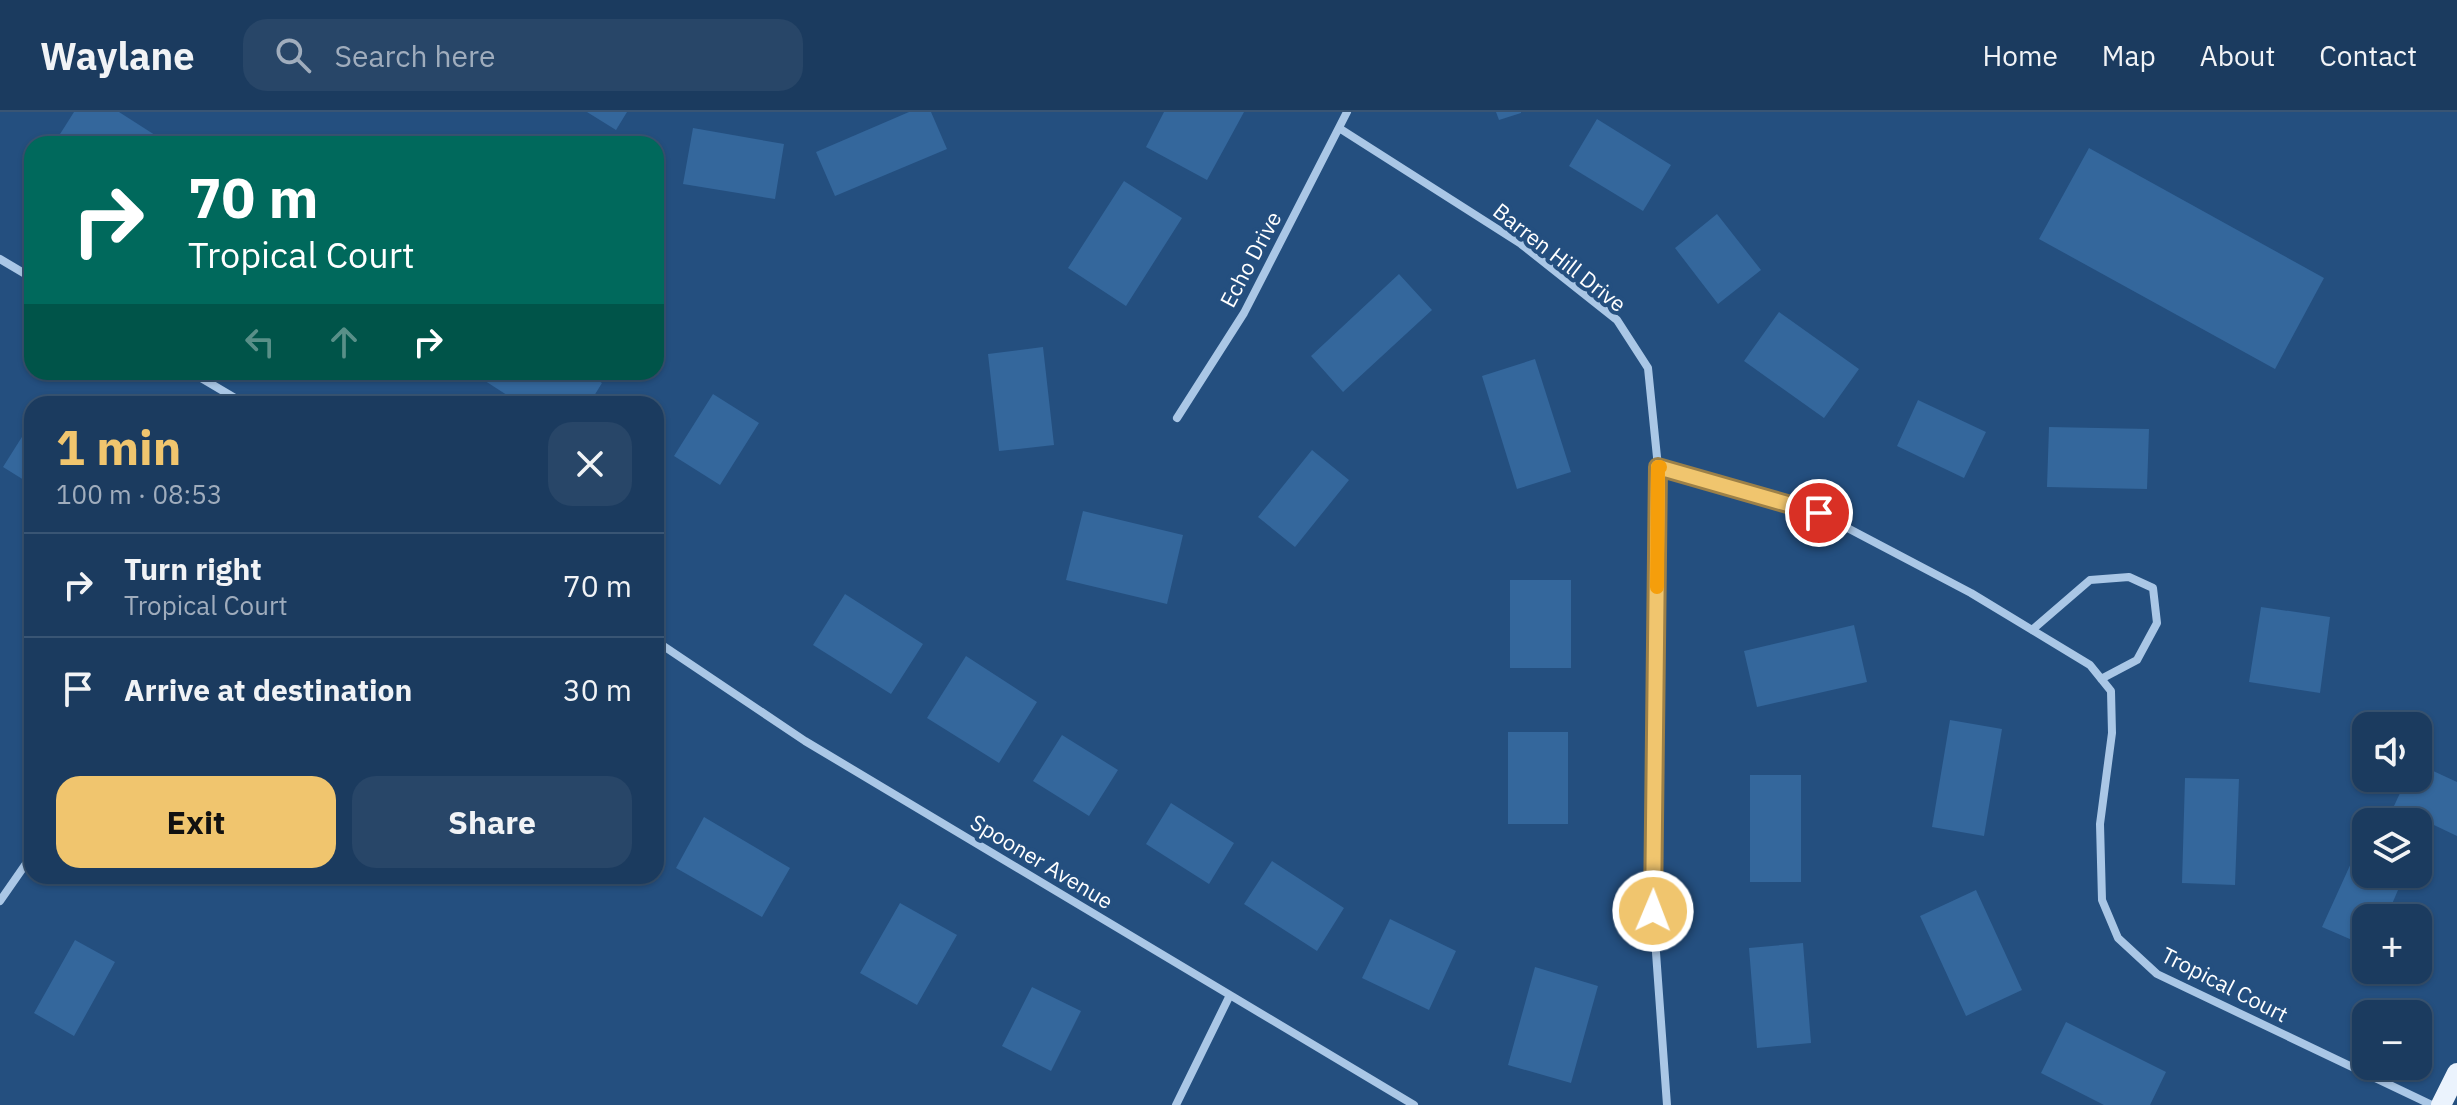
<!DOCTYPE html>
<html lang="en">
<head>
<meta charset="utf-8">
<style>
  body { margin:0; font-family:"IBM Plex Sans",sans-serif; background:#284668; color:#f1f3f6; height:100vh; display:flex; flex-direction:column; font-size:30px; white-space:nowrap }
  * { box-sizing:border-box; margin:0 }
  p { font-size:26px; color:#a0adbd }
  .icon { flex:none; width:44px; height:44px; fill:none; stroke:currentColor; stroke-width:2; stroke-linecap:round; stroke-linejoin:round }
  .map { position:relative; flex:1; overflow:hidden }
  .drawer { position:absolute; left:24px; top:284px; width:640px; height:488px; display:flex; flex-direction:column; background:#1b3b5f; border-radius:24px; box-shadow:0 2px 6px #0004,0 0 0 2px #395574 }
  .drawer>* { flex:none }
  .hud { position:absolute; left:24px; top:24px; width:640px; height:244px; border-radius:24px; box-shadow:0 2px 6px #0004,0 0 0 2px #395574; background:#00695c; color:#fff; overflow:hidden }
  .controls { position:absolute; left:2352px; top:600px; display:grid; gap:16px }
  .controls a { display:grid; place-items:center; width:80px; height:80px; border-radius:16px; background:#1b3b5f; box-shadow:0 2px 6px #0004,0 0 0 2px #395574; font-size:40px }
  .pin { position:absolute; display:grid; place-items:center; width:68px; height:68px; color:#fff; margin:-34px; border:4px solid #fff; border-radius:50%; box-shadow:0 2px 8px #0007 }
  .me { position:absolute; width:88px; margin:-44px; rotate:1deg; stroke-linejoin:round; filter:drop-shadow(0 0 6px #0008) }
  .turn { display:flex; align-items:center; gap:28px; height:168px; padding:0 32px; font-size:36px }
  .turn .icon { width:104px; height:104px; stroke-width:2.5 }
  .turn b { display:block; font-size:56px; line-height:68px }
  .lanes { display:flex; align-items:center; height:76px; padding:0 32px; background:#0003; justify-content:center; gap:40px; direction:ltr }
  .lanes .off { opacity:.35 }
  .round { display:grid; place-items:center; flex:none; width:84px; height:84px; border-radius:24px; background:#284668 }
  .head { display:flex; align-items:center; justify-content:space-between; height:136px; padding:0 32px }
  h1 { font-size:48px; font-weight:700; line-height:60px; color:#f0c56e }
  .primary-button { display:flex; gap:16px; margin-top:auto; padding:16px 32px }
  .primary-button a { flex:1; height:92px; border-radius:24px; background:#f0c56e; color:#111; font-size:32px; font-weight:700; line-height:92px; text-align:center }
  .primary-button a+a { background:#284668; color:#f1f3f6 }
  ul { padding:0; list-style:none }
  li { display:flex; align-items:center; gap:24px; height:104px; padding:0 32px; border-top:2px solid #395574 }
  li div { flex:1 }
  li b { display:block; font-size:30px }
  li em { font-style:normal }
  header { display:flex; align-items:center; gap:48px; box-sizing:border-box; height:112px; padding:0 40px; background:#1b3b5f; border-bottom:2px solid #395574 }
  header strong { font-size:38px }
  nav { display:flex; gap:44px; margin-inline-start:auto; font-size:28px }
  .search { width:560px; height:72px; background:#284668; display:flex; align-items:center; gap:20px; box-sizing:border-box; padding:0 28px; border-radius:24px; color:#a0adbd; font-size:30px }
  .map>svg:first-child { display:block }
  .building { fill:#34679c }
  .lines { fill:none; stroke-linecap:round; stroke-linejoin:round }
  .minor { stroke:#aac7e6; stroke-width:8 }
  .primary { stroke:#ebf3fd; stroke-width:20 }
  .route-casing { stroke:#9c8048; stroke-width:20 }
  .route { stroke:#f0c56e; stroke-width:14 }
  .slow { stroke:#f59e0b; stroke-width:14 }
  .labels { text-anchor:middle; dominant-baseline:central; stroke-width:8; stroke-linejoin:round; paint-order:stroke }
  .street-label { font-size:22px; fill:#fff; stroke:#244f7f }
</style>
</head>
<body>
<header>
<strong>Waylane</strong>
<div class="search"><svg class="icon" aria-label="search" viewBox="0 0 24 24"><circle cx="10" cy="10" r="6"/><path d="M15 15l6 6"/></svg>Search here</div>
<nav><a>Home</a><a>Map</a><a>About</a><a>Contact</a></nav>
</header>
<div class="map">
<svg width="2457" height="993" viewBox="0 0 2457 993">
  <rect width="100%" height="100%" fill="#244f7f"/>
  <path class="building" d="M74,0H119L169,32H58L55,30Z
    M587,0H627L616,18Z
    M909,0H931L947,37L835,84L816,40Z
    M1164,0H1244L1207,68L1146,35Z
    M1496,0H1521V1L1499,8Z
    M1597,7L1671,53L1643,99L1569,54Z
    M693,16L784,32L775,87L683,72Z
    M2089,36L2324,166L2275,257L2039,127Z
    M1124,69L1182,106L1126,194L1068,156Z
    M1717,102L1761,158L1718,192L1675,136Z
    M1399,162L1432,198L1343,280L1311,244Z
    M1779,200L1859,257L1824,306L1744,249Z
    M1043,235L1054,333L999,339L988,242Z
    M1535,247L1571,360L1517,377L1482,264Z
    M482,260H585L602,271L589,292H521L479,265Z
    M713,282L759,311L720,373L674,344Z
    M1918,288L1986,320L1964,366L1897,334Z
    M32,309V373L3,355Z
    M2049,315L2149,317L2147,377L2047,375Z
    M1312,338L1349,368L1295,435L1258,405Z
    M1083,399L1183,423L1167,492L1066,468Z
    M1510,468H1571V556H1510Z
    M845,482L923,532L891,582L813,533Z
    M2261,495L2330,505L2320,581L2249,570Z
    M1854,513L1867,570L1757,595L1744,539Z
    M966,544L1037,590L999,651L927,606Z
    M1950,608L2002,617L1984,724L1932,715Z
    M1508,620H1568V712H1508Z
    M1062,623L1118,658L1089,704L1033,669Z
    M2418,652L2457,670V724L2394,694L2407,666H2418Z
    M1750,663H1801V770H1750Z
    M2185,666L2239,667L2235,773L2182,771Z
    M1171,691L1234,731L1209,772L1146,732Z
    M704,705L790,756L762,805L676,756Z
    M1272,749L1344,796L1317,839L1244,792Z
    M2352,749L2366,755V762H2381L2401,771L2386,806H2366V834L2322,815Z
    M1976,778L2022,878L1966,904L1920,804Z
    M900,791L957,823L917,893L860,861Z
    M1390,807L1456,839L1429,898L1362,866Z
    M75,828L115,850L74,924L34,901Z
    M1803,831L1811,931L1757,936L1749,836Z
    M1535,855L1598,874L1571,971L1508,953Z
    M1032,875L1081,899L1051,959L1002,934Z
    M2066,910L2166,960L2150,993H2104L2041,961Z"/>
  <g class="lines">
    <path class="minor" d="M1339,16L1521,132L1617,208L1648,256L1658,355L1653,799L1667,993
      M0,147L32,166
      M191,260L245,292
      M1177,306L1244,201L1347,0
      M1658,355L1819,401L1971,481L2090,553L2111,579L2112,621L2100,712L2102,788L2118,826L2157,862L2432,993
      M2032,518L2090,468L2129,465L2153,476L2157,511L2137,548L2101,567
      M656,529L805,629L1414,993
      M0,789L32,743
      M1176,993L1230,883"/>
    <path class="primary" d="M2441,993L2457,961"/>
  </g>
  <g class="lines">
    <g class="route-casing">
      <path id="route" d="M1653,799L1658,355L1819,401"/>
    </g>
    <use href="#route" class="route"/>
    <path class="slow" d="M1657,475L1658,355H1660"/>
  </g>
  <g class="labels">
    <g class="street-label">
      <text transform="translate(1560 145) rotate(38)">Barren Hill Drive</text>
      <text transform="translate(1250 147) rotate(-62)">Echo Drive</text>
      <text transform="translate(1042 749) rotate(31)">Spooner Avenue</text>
      <text transform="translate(2225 872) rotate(27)">Tropical Court</text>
    </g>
  </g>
</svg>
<div class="controls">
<a><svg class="icon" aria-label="sound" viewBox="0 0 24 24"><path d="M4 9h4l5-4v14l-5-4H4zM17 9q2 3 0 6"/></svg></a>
<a><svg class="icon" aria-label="layers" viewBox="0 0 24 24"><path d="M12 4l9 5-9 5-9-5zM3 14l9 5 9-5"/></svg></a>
<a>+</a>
<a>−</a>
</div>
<div class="pin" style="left:1819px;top:401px;background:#d93025"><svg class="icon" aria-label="arrive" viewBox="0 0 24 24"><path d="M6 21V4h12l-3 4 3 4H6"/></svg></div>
<svg class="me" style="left:1653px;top:799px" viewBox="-20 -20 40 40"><circle r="17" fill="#f0c56e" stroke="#fff" stroke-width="3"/><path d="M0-11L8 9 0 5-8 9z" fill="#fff"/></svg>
<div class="hud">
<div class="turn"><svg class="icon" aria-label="right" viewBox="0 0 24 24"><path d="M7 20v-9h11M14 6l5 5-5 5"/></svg><div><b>70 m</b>Tropical Court</div></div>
<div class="lanes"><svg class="icon off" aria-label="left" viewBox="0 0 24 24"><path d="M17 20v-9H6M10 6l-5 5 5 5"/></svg><svg class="icon off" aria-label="ahead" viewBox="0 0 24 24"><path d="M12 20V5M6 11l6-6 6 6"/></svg><svg class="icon" aria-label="right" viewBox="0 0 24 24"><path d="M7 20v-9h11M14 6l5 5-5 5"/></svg></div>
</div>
<section class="drawer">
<div class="head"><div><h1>1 min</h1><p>100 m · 08:53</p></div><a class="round"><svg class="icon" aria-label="close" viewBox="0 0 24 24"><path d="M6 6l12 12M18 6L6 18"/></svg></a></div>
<ul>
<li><svg class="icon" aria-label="right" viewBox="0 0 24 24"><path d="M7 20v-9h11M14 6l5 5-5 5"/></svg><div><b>Turn right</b><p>Tropical Court</p></div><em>70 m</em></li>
<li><svg class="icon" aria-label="arrive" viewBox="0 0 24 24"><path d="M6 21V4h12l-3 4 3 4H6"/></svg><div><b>Arrive at destination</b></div><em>30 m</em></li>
</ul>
<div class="primary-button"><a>Exit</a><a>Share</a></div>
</section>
</div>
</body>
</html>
